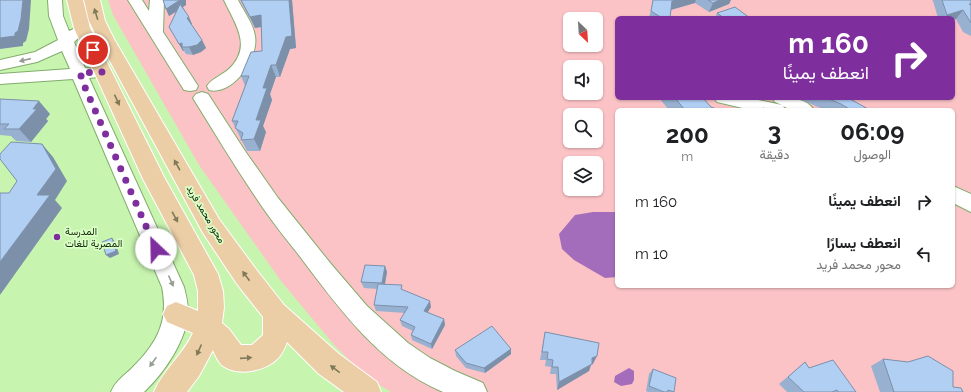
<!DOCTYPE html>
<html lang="ar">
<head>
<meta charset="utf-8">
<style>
  body { margin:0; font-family:Raleway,Vazirmatn,sans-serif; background:#f6f6f6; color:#202124; direction:rtl; height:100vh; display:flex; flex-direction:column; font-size:15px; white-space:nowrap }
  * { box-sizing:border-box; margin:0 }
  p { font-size:13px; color:#757577 }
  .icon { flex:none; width:22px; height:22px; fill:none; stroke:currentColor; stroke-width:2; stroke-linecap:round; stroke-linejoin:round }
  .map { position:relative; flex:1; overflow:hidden; direction:ltr }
  .drawer { position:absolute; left:615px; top:108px; width:340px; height:180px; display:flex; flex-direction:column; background:#fff; border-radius:6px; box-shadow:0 1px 3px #0004; direction:rtl }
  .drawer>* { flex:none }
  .guide { position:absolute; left:615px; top:16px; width:340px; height:84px; border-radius:6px; box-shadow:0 1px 3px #0004; direction:rtl; background:#7f2e9e; color:#fff; overflow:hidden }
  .needle { width:26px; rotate:155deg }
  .controls { position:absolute; left:563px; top:12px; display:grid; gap:8px }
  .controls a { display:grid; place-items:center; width:40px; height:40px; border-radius:6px; background:#fff; box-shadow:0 1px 3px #0004; font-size:20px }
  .pin { position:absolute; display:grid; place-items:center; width:34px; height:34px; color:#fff; margin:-17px; border:2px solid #fff; border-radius:50%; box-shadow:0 1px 4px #0007 }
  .me { position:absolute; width:44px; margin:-22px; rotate:336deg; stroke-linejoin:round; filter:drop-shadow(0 0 3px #0008) }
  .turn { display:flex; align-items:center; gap:14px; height:84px; padding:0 20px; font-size:18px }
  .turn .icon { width:52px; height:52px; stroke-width:2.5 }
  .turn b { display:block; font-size:28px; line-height:34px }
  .eta { display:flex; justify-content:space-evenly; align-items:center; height:68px; text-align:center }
  .eta b { font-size:24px; font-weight:700; line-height:28px }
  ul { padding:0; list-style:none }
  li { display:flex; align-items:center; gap:12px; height:52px; padding:0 20px }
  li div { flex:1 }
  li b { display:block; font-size:15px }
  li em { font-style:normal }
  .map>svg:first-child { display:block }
  .green { fill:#fbc3c6; fill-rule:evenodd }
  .water { fill:#a46dbc }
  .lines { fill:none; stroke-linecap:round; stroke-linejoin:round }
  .minor-casing { stroke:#82ac6b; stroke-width:2 }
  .major-casing { stroke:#fff; stroke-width:2 }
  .minor { fill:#fff; fill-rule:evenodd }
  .major { fill:#ebcea6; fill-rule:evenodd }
  .wall { fill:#98b1d1 }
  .shaded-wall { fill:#7c90aa }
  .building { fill:#b1cef3; stroke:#7c90aa }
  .oneway { fill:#807a59 }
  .oneway2 { fill:#969e92 }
  .route { stroke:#7f2e9e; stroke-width:7; stroke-dasharray:0 12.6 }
  .poi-dot { fill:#7f2e9e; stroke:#daffc7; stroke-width:1.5 }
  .labels { text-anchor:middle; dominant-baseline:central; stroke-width:3.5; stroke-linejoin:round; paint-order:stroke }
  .street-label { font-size:10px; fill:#16270c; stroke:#daffc7 }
  .poi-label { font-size:10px; fill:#16270c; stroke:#daffc7; text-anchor:start }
</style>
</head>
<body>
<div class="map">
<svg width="971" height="392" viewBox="0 0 971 392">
  <rect width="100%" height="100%" fill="#c7f4af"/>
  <path class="green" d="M108,0H971V392H391L365,376L335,346L281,281L199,165L113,15ZM617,18H953V98H617ZM570,19H596V45H570ZM570,67H596V93H570ZM617,110H953V286H617ZM570,115H596V141H570ZM570,163H596V189H570Z"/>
  <path class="water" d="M593,212H617V277L605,278L574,260L562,249L559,234L575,215Z
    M629,368L634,371V380L632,384L621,386L614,382L615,376Z"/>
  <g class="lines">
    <g class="minor-casing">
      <path id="minor" d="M48,0H62L63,16L69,31L76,28L81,30L84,33L74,42L85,68L98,69L100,73L98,77L89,78L184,287C186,295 188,303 188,312C187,340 164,373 144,392H111C116,380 124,376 133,367C157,343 169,321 162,287L73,79L0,84V74L70,69L62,51L37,62L0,70V60L35,52L58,40L49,16Z
        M128,0H142L149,11L150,0H164L163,32L198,86L196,90L190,91L184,90Z
        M224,0H238C244,12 253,23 255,36C259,58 233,96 209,90L207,86C211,79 222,75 229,69C253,46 235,24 224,0Z
        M202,92L208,94L245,151L278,198L331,264L367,306L408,343L430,358L455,371L483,383L487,392H443C379,365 338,307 298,254C286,239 274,224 263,208C238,172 216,135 193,98L196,94Z
        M714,98H749L782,105L775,102L772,98C786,98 805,96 814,110H791L783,106L786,110H751L717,102Z
        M953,186L971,194V212L953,203Z"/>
    </g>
    <g class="major-casing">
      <path id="major" d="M67,0H83L90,28L164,177L218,274L223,291L224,307L222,323L229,329L241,345H252L263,335V317L237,284L203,233L98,39L89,21L84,0H100L105,21L114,39L219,219L255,268L284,305L339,354L377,382L381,392H344L319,374L287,342C285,347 283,352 280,356C268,371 239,377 223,366C219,363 215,355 213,350L199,376L187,392H154C163,370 183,355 193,333L167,322L163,314L167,306L176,302L198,311V291L194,275L143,179L74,28Z"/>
    </g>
    <use href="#minor" class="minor"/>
    <use href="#major" class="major"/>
  </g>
  <path class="wall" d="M163,0H186V5L183,7L192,24H191L202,40L206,48L201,52L193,55L186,54L184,51H183L169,27L176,12L169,16L166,9Z
    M240,0H292L296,48L290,49L280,77H276L270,94L272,100L263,126L266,132L260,151H247L232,121L245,86L241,76L262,51V27L255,28Z
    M653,0H731L729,4L709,12L695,3L671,10L670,18H649Z
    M932,0H971V36L963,32L956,19L953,18H938L933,1Z
    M717,13L750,18H715Z
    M659,98H703L711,107L716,110H669Z
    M797,98H851L850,99L870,110H825Z
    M0,99L50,114L46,119L48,121L31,142L16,141L11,136L0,135Z
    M385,266L387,272L385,284L403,290L431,307L427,312L444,319L445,325L432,349L412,340L411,335L413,331L402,326L400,320L405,313L376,311L374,305L377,289L364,288L361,282Z
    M545,332L593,364L591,365L589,371L557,390L556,374H550L551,367L545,366L546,360H540Z
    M511,349V354L485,373L466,368L456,356L455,350Z
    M883,359L953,387L963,392H880L871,366Z
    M805,362L809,368L856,392H787L779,384Z
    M653,369L674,392H648L646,391L649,374Z"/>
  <path class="shaded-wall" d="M23,0H31L29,29L26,41L23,43V46L0,49V38L15,33Z
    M180,0H186V5L169,16L166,9Z
    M289,0H292L296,48L290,49L280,77L276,65Z
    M677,0H696L695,3L670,10L672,1Z
    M720,0H731L729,4L709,12L713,3Z
    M963,10L956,19L953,20V18H944L947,15Z
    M261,15L266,26L255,28L250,17Z
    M189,17L192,24L190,25L187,18Z
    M202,40L206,48L201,52L193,55L189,47Z
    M182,43V47L184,51H183L179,44Z
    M271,65L276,77L270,94L272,100L263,126L266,132L260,151L254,139L256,120L263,88Z
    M39,101L50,114L46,119L48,121L31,142L19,129L33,109Z
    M42,144L53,157L67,181L55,200L62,208L0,295V262Z
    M112,238L115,242L119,254L110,258L106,255Z
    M385,266L387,272L384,289L382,283Z
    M430,301L431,307L425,317L424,311Z
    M444,319L445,325L432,349L431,344Z
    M511,349V354L485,373L484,368Z
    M597,356L593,364L591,365L589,371L557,390L559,382L592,358Z"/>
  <path class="building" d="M0,0H23L21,19L18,31L15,33V36L0,38Z
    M163,0H180L166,9Z
    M241,0H289L292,36L286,37L276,65H271L263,88H267L256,120H261L254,139L241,140L243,133L235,128L238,121H232L249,76H241L251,52L262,51L261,15L250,17Z
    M653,0H677L672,1L670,18H662L651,11Z
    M708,0H720L713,3Z
    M942,0H971V4H969L971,5V23L963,10L947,15Z
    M180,4L189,17L187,18L202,40L197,45L189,47H182V43L179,44L169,27Z
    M735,7L750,18H724L717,13Z
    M675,98H703L711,107L716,109L715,110H685Z
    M827,98H851L850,99L870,110H851L841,104Z
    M0,99L39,101L33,109H37L19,129H4L9,124H0Z
    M763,108L769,110H762Z
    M11,142L42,144L56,169L37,195H50L0,262V193H9L17,181L0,159V154Z
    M112,238L116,251L106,255L102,242Z
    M365,265L385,266L382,283L361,282Z
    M378,284L402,285L401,289L430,301L424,311L444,319L431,344L411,335L415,327L400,320L408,307L374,305Z
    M492,326L511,349L484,368L466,363L455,350Z
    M545,332L599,343L597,356L592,358V364L559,382L558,367H552L553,360L547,359L548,352H542Z
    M928,356L953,371V387L961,388L963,392H894L883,359L908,362Z
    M833,360L856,392H838L837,390L832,392H804L788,377L805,362L809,368Z
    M653,369L676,378L674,392L668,390L667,392H664L649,386Z"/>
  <defs><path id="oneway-solid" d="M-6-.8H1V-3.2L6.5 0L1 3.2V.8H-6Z"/></defs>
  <g class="oneway">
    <use href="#oneway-solid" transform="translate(96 14) rotate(-107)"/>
    <use href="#oneway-solid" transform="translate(117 100) rotate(65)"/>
    <use href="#oneway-solid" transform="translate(177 165) rotate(-119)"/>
    <use href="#oneway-solid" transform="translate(175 217) rotate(61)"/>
    <use href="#oneway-solid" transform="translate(246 276) rotate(-127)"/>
    <use href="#oneway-solid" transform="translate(199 350) rotate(114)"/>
    <use href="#oneway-solid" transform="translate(246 358) rotate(-4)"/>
    <use href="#oneway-solid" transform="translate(335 369) rotate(-143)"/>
  </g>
  <g class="oneway2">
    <use href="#oneway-solid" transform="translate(25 60) rotate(167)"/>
    <use href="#oneway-solid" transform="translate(171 281) rotate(66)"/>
    <use href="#oneway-solid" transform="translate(153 362) rotate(125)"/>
  </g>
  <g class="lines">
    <path class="route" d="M93,50L103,72L80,73L84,85L156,249"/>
  </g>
  <circle class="poi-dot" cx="57" cy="237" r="4"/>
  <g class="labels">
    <g class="street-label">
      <text transform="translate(206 214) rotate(59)">محور محمد فريد</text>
    </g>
    <g class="poi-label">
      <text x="65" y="231">المدرسة<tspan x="65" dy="12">المصرية للغات</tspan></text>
    </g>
  </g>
</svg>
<div class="controls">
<a><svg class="needle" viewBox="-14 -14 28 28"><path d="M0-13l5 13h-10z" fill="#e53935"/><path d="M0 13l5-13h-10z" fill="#757577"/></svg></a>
<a><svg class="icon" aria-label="sound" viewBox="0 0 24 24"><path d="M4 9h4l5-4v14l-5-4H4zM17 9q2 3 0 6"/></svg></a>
<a><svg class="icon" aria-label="search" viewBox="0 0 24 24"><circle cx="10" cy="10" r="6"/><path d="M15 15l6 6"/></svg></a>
<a><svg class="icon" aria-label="layers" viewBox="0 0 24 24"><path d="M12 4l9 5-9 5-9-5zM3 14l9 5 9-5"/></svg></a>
</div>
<div class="pin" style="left:93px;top:50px;background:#d93025"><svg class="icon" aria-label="arrive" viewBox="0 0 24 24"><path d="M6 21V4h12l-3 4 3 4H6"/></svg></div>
<svg class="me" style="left:156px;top:249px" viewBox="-20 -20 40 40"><circle r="19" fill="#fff"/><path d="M0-13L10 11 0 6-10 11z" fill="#7f2e9e"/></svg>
<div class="guide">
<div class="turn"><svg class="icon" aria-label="right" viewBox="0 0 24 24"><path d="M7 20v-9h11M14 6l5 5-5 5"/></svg><div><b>160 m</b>انعطف يمينًا</div></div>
</div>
<section class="drawer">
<div class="eta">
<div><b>06:09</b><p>الوصول</p></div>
<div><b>3</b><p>دقيقة</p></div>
<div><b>200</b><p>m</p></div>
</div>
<ul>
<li><svg class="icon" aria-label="right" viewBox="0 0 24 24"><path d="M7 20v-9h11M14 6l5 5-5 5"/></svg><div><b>انعطف يمينًا</b></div><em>160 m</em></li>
<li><svg class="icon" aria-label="left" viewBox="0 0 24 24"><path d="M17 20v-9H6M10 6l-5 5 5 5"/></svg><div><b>انعطف يسارًا</b><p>محور محمد فريد</p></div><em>10 m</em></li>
</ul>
</section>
</div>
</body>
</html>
